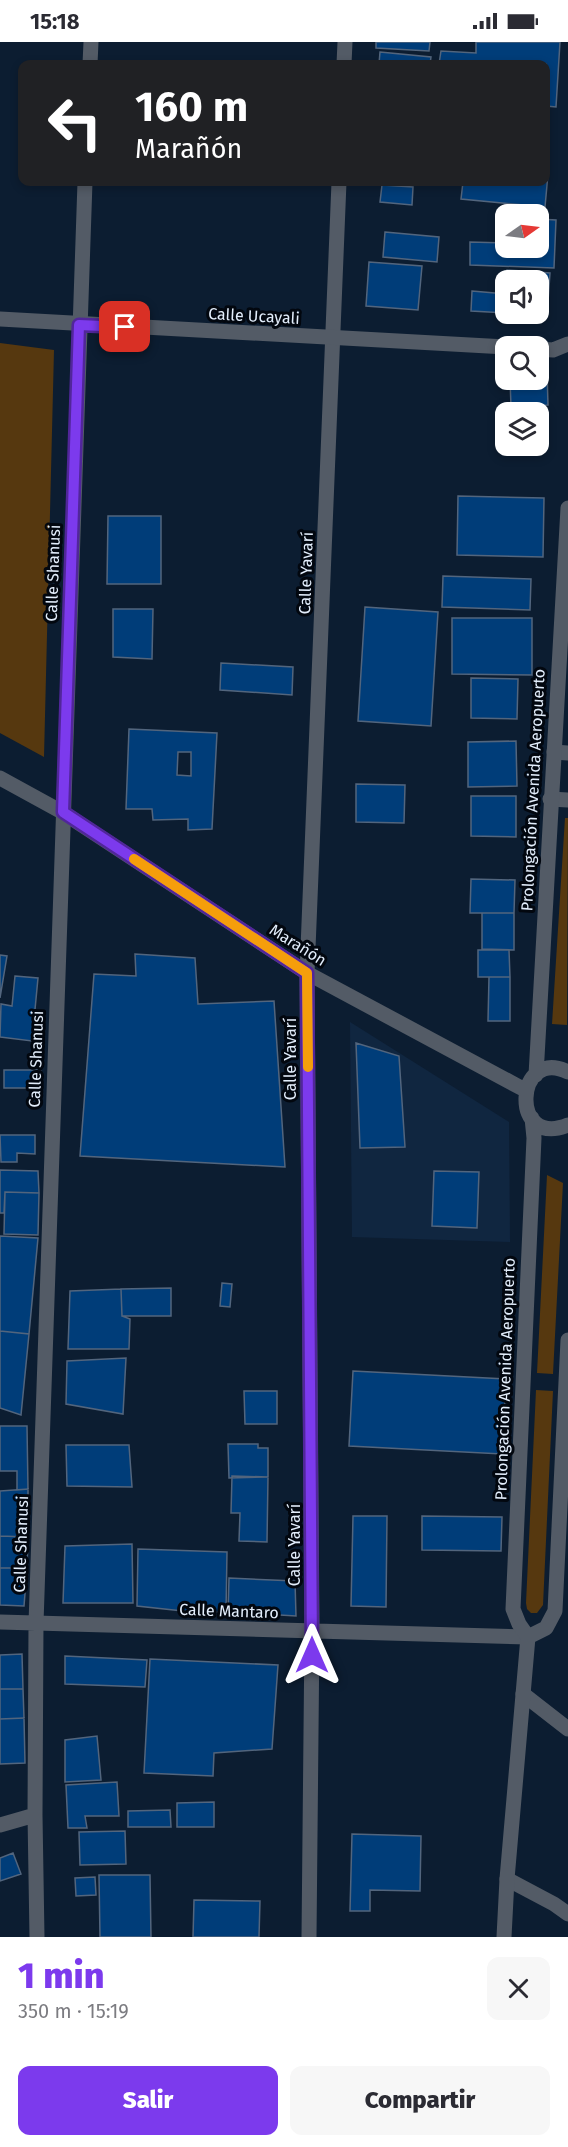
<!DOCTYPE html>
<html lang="es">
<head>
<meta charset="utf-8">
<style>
  body { margin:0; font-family:"Fira Sans",sans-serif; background:#f7f7f7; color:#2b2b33; height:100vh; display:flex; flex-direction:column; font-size:22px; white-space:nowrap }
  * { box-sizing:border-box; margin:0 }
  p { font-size:20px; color:#7c7c81 }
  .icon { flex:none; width:33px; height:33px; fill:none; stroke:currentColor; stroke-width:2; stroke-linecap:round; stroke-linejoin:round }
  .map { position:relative; height:1895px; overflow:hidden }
  .panel { display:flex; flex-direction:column; background:#fff; flex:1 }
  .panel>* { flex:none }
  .guide { position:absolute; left:18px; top:18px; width:532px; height:126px; border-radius:12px; box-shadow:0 3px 9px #0003; background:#202124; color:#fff; overflow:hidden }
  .needle { width:39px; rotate:76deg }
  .fabs { position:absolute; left:495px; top:162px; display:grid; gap:12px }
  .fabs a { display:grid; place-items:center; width:54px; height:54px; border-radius:12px; background:#fff; box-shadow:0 3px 9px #0003; font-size:30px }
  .pin { position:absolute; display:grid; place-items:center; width:51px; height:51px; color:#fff; margin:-26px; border-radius:12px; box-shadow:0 3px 9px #0006 }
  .me { position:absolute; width:66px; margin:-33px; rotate:0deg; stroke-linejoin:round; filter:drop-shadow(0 0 4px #0008) }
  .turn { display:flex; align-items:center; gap:21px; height:126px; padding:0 18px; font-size:27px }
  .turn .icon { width:78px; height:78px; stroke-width:2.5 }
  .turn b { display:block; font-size:42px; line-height:51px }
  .round { display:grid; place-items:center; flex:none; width:63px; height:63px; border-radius:12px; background:#f7f7f7 }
  .summary { display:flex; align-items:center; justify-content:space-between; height:102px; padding:0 18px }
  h1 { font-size:36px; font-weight:800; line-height:45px; color:#7c3aed }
  .cta { display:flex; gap:12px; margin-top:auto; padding:12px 18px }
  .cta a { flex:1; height:69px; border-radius:12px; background:#7c3aed; color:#fff; font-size:24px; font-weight:800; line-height:69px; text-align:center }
  .cta a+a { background:#f7f7f7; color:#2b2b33 }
  .status { display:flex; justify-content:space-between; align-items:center; height:42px; padding:0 30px; background:#fff; direction:ltr }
  .status svg { height:16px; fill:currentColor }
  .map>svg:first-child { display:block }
  .built { fill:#102640 }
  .green { fill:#56380f }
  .building { fill:#003d79; stroke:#52657d; stroke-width:1.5; fill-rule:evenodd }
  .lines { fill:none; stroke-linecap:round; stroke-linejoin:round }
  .minor { stroke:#535b66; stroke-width:15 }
  .tertiary { stroke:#535b66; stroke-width:15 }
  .route-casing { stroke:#51269a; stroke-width:15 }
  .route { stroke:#7c3aed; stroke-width:10 }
  .slow { stroke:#f59e0b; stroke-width:10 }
  .labels { text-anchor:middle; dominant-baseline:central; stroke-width:6; stroke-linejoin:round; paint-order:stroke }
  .street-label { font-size:16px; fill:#e3eefc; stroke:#02070f }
</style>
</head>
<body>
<div class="status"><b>15:18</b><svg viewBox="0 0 49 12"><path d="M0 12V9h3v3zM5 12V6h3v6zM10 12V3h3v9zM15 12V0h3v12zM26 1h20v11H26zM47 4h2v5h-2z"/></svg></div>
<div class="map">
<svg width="568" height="1895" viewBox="0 0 568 1895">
  <rect width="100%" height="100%" fill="#0c1d31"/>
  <path class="built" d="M350,980L509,1080L510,1200L352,1195Z"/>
  <path class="green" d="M0,301L54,308L44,715L0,691Z
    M565,776H568L567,983L552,982Z
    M547,1133L563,1141L553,1332L537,1331Z
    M536,1348L553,1349L543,1563L537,1571H531L527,1567L526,1561Z"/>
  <path class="building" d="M376,0H430L429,9L376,6Z
    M476,0H560L556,65L546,64V22H439L441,9L476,11Z
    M380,10L431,15L430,22H379Z
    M546,132H548L545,165L461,157L463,140H546Z
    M382,143L413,145L412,163L380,160Z
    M538,177L556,178L554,226L470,223V200L506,201V206H538Z
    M385,190L439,195L437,220L383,215Z
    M369,220L422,224L418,268L366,264Z
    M507,228L550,231L547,274L508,272H538V238H506Z
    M472,249L506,252V271L471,269Z
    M538,329H547L548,363L511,364L510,338H538Z
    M458,454L544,456L543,515L457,513Z
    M108,474H161V542H107Z
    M443,534L531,537L530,568L442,565Z
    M365,565L438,570L431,684L358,679Z
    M113,567H153L152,617L113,615Z
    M452,576H532V633L452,632Z
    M221,621L293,625L292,653L220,648Z
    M471,636L518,637L517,677L471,676Z
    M129,687L217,691L212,787L188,788V777L153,778L152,767H126ZM178,710H191V734L177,733Z
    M516,699L517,744L468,745V700Z
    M356,742L405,743L404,781L356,780Z
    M471,754H516V795L471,794Z
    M471,837L515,838L514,871H470Z
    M482,871H514V908L482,907Z
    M478,908H509L510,935H478Z
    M135,912L195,916L198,962L274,959L285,1125L80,1114L94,932L136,934Z
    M0,913L7,914L0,956Z
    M15,934L38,936L32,999L0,995L1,962L12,964Z
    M489,935H510V979H488Z
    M356,1001L399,1014L405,1105L360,1106Z
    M4,1028H41L42,1046H4Z
    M0,1093H35V1112L17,1111V1120H1Z
    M0,1128L38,1129L39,1151L5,1150L4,1171H0Z
    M434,1129L479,1130L477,1186L432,1184Z
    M5,1150L39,1151L38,1193L4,1192Z
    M0,1194L38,1196L29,1292L0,1289Z
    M222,1241L232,1242L230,1265L220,1264Z
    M171,1246V1274H122L121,1247Z
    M121,1247L122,1274L130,1277L129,1307H68L70,1249Z
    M0,1289L29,1292L21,1373L0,1366Z
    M126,1316L123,1372L66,1362L67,1319Z
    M353,1329L506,1337L502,1412L349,1404Z
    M244,1349H277V1382H245Z
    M0,1384H27L28,1447L17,1448V1429H0Z
    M228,1402H258V1406H268V1435L229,1436Z
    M66,1403H129L132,1445L67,1444Z
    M232,1434L268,1435L267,1500L239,1499L240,1471H231Z
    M28,1447V1495L0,1494V1449Z
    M353,1474H387L386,1565L351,1564Z
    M422,1474L502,1475L501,1509L422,1508Z
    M0,1494L28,1495L27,1526H0Z
    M132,1502L133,1561H63L65,1504Z
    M138,1507L227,1510L226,1570H192L137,1564Z
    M0,1526H27L24,1564L0,1563Z
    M229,1536L295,1539L296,1574L228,1570Z
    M22,1612L23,1647H0V1613Z
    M65,1614L147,1618L145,1645L65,1642Z
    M150,1617L278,1623L272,1707L214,1711L213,1734L144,1731Z
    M0,1647H23L24,1676L0,1677Z
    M24,1676L25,1721L0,1722V1677Z
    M97,1694L101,1738L65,1740V1698Z
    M117,1740L119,1774H85L87,1786H68L66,1743Z
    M214,1760V1785H177V1761Z
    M170,1768L171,1785H128V1769Z
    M125,1789L126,1822L80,1823L79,1790Z
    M352,1792L421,1794L420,1849L370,1848V1869H350Z
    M13,1811L21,1832L0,1839V1816Z
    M99,1833H150L151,1895H100Z
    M95,1835L96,1853L76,1854L75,1836Z
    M194,1858L260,1859L259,1895H193Z"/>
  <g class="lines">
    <path class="minor" d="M90,22L91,0
      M344,22L345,0
      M554,710L568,711
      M550,757L568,758
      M0,1580L528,1595
      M523,1652L568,1687
      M0,1783L35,1773
      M507,1837L554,1862L568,1872
      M37,1895L35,1773L36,1581L85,140
      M309,1895L312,1589L307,931L339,140"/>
    <path class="tertiary" d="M0,277L506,305
      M538,307L553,308L568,302
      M0,736L62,770L307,931L525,1048
      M568,1030C515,1004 509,1107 568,1083
      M536,1033L568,466
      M528,1595L546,1586L555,1569L568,1298
      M504,1895L507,1837L528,1595L519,1582L513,1567L534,1096L532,1076"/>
  </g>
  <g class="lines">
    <g class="route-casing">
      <path id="route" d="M125,285L79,283L63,770L307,931L312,1613"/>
    </g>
    <use href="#route" class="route"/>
    <path class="slow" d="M134,817L307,931L308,1025"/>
  </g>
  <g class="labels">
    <g class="street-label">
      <text transform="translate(254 274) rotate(3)">Calle Ucayali</text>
      <text transform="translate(53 531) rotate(-88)">Calle Shanusi</text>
      <text transform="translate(306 531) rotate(-88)">Calle Yavarí</text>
      <text transform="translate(533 748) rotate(-87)">Prolongación Avenida Aeropuerto</text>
      <text transform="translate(298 903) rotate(32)">Marañón</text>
      <text transform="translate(36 1017) rotate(-88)">Calle Shanusi</text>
      <text transform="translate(290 1017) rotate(-90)">Calle Yavarí</text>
      <text transform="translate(505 1337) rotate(-88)">Prolongación Avenida Aeropuerto</text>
      <text transform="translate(21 1502) rotate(-88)">Calle Shanusi</text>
      <text transform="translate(294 1503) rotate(-90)">Calle Yavarí</text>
      <text transform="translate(229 1569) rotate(2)">Calle Mantaro</text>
    </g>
  </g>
</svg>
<div class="fabs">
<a><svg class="needle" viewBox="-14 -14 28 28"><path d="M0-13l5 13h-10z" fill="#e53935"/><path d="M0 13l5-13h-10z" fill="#7c7c81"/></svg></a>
<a><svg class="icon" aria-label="sound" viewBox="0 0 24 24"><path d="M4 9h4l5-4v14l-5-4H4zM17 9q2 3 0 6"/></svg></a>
<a><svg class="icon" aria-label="search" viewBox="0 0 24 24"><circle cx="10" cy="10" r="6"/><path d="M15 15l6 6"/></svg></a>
<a><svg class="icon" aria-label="layers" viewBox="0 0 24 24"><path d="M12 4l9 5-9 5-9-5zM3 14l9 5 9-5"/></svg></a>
</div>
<div class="pin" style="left:125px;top:285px;background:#d93025"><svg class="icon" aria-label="arrive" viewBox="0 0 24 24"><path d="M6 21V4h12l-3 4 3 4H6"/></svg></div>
<svg class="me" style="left:312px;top:1613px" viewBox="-20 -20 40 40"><path d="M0-17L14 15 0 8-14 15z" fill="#7c3aed" stroke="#fff" stroke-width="4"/></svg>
<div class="guide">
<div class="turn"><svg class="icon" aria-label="left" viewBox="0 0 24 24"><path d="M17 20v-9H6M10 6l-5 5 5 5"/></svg><div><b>160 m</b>Marañón</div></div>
</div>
</div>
<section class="panel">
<div class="summary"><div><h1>1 min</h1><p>350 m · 15:19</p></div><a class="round"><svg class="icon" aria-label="close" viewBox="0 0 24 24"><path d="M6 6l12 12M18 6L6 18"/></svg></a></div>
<div class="cta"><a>Salir</a><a>Compartir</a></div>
</section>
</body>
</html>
